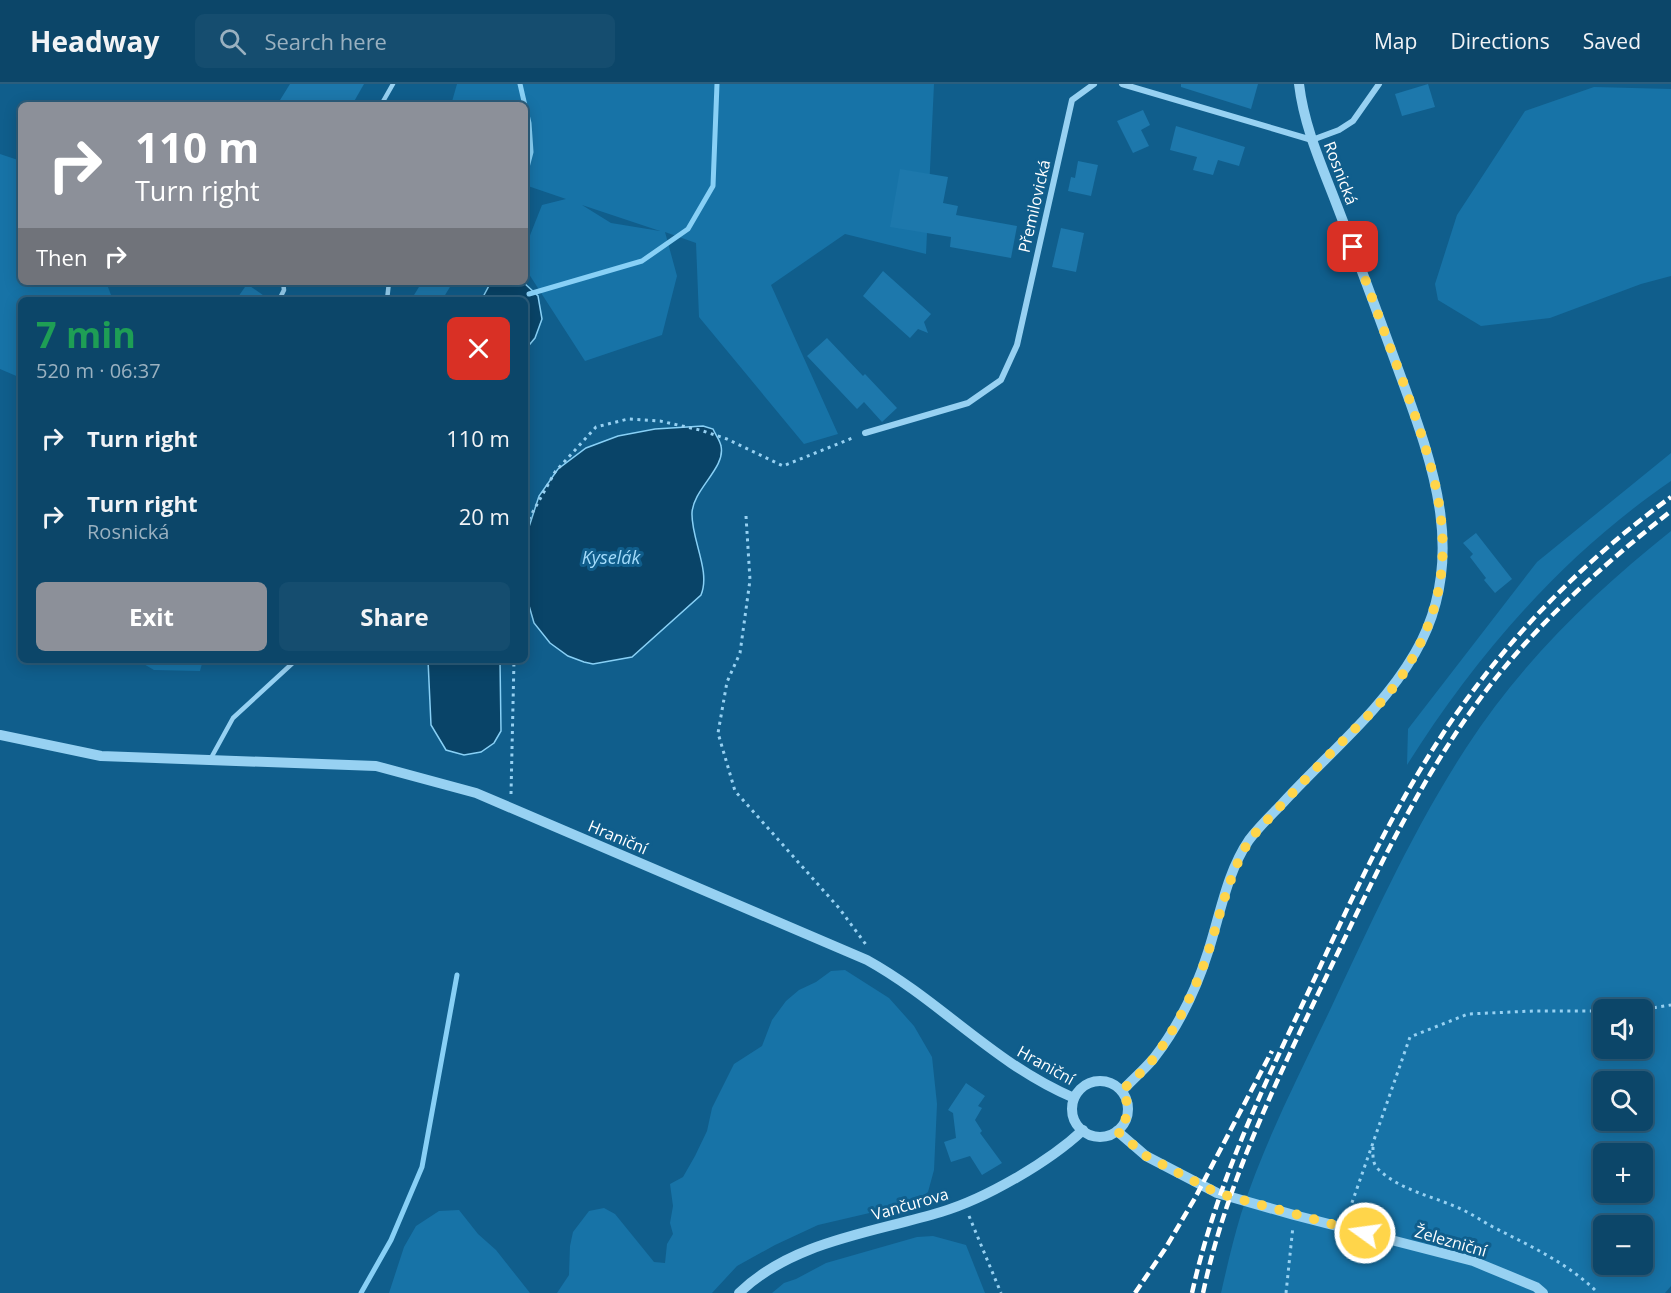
<!DOCTYPE html>
<meta charset="utf-8">
<style>
body{margin:0;font-family:"Open Sans",sans-serif;background:#154d6f;color:#f1f3f6;height:100vh;display:flex;flex-direction:column;font-size:22px;white-space:nowrap}
*{box-sizing:border-box;margin:0}
p{font-size:20px;color:#9ab1c0}
.icon{flex:none;width:33px;height:33px;fill:none;stroke:currentColor;stroke-width:2;stroke-linecap:round;stroke-linejoin:round}
.map{position:relative;flex:1;overflow:hidden}
.panel{position:absolute;left:18px;top:213px;width:510px;height:366px;display:flex;flex-direction:column;background:#0c4669;border-radius:9px;box-shadow:0 3px 15px #0003,0 0 0 2px #2c5e7d}
.panel>*{flex:none}
.top-card{position:absolute;left:18px;top:18px;width:510px;height:183px;border-radius:9px;box-shadow:0 3px 15px #0003,0 0 0 2px #2c5e7d;background:#8c9099;color:#fff;overflow:hidden}
.controls{position:absolute;left:1593px;top:915px;display:grid;gap:12px}
.controls a{display:grid;place-items:center;width:60px;height:60px;border-radius:9px;background:#0c4669;box-shadow:0 3px 15px #0003,0 0 0 2px #2c5e7d;font-size:30px}
.pin{position:absolute;display:grid;place-items:center;width:51px;height:51px;color:#fff;margin:-26px;border-radius:12px;box-shadow:0 3px 9px #0006}
.me{position:absolute;width:66px;margin:-33px;rotate:284deg;stroke-linejoin:round;filter:drop-shadow(0 0 4px #0008)}
.turn{display:flex;align-items:center;gap:21px;height:126px;padding:0 18px;font-size:27px}
.turn .icon{width:78px;height:78px;stroke-width:2.5}
.turn b{display:block;font-size:42px;line-height:51px}
.then{display:flex;align-items:center;height:57px;padding:0 18px;background:#0003;gap:12px;font-size:22px}
.round{display:grid;place-items:center;flex:none;width:63px;height:63px;border-radius:9px;background:#154d6f}
.summary{display:flex;align-items:center;justify-content:space-between;height:102px;padding:0 18px}
h1{font-size:36px;font-weight:700;line-height:45px;color:#1e9e55}
.button{display:flex;gap:12px;margin-top:auto;padding:12px 18px}
.button a{flex:1;height:69px;border-radius:9px;background:#8c9099;color:#fff;font-size:24px;font-weight:700;line-height:69px;text-align:center}
.button a+a{background:#154d6f;color:#f1f3f6}
ul{padding:0;list-style:none}
li{display:flex;align-items:center;gap:18px;height:78px;padding:0 18px}
li div{flex:1}
li b{display:block;font-size:22px}
li em{font-style:normal}
header{display:flex;align-items:center;gap:36px;box-sizing:border-box;height:84px;padding:0 30px;background:#0c4669;border-bottom:2px solid #2c5e7d}
header strong{font-size:28px}
nav{display:flex;gap:33px;margin-inline-start:auto;font-size:21px}
.search{width:420px;height:54px;background:#154d6f;display:flex;align-items:center;gap:15px;box-sizing:border-box;padding:0 21px;border-radius:9px;color:#9ab1c0;font-size:22px}
.map>svg:first-child{display:block}
.green{fill:#1773a7;fill-rule:evenodd}
.water{fill:#094468;stroke:#88d0f6;stroke-width:1.5}
.lines{fill:none;stroke-linecap:round;stroke-linejoin:round}
.stream{stroke:#88d0f6;stroke-width:5}
.building{fill:#1d78ac}
.path{stroke:#97d1f2;stroke-width:3;stroke-dasharray:3 4.5;stroke-linecap:butt}
.service{stroke:#97d1f2;stroke-width:4.5}
.minor{stroke:#97d1f2;stroke-width:6}
.tertiary{stroke:#97d1f2;stroke-width:10}
.rail{stroke:#fff;stroke-width:4.5;stroke-dasharray:10 4.5;stroke-linecap:butt}
.route{stroke:#ffd54a;stroke-width:10;stroke-dasharray:0 18}
.labels{text-anchor:middle;dominant-baseline:central;stroke-width:6;stroke-linejoin:round;paint-order:stroke}
.street-label{font-size:16px;fill:#fff;stroke:#105e8c}
.water-label{font-size:18px;font-style:italic;fill:#a3dbfa;stroke:#105e8c}
</style>
<header>
<strong>Headway</strong>
<div class="search"><svg class="icon" aria-label="search" viewBox="0 0 24 24"><circle cx="10" cy="10" r="6"/><path d="M15 15l6 6"/></svg>Search here</div>
<nav><a>Map</a><a>Directions</a><a>Saved</a></nav>
</header>
<div class="map">
<svg width="1671" height="1209" viewBox="0 0 1671 1209">
<rect width="100%" height="100%" fill="#105e8c"/>
<g class="green">
<path d="M457,0h477l-8,170 -81,-20 -74,51 67,149 -34,10 -105,-127 -3,-74 -31,-11 12,44 -15,59 -77,26 -60,-93v-20l17,-43 24,-6 -41,-14v-80h-74zM582,121l78,26 -49,-8z"/>
<path d="M1594,3l77,2v187l-30,8 -91,34 -69,8 -43,-26 -3,-16 22,-69 68,-104z"/>
<path d="M0,70l21,7v121h85l7,18h-92v78l-21,-9z"/>
<path d="M1671,369v28c-108,74 -195,174 -264,284l1,-36 129,-167z"/>
<path d="M1671,447v755l-6,7h-444c6,-26 12,-53 20,-79 23,-71 57,-137 89,-204 42,-89 82,-179 136,-262 54,-84 127,-155 205,-217zM1604,926h38v38h-38zM1604,998h38v38h-38zM1604,1070h38v38h-38zM1604,1142h38v38h-38z"/>
<path d="M141,576h62l-3,11 -46,-1 -12,-7z"/>
<path d="M845,886l44,28 25,28 18,31 5,47 -3,66 -6,22 -5,4 -32,12 -73,17 -43,20 -38,21 -25,27h-155l12,-18 1,-29 3,-14 16,-21 15,-3 11,6 39,48 11,1 2,-19 6,-10 -3,-11 3,-17 -3,-22 13,-7 12,-21 12,-25 5,-23 22,-44 28,-18 10,-26 14,-19 13,-11 17,-8 15,-11z"/>
<path d="M459,1126l19,24 18,16 34,43h-141l15,-46 12,-21 23,-15z"/>
<path d="M933,1152l33,9 19,48h-213l12,-10 12,-4 30,-16 91,-26z"/>
</g>
<g class="water">
<path d="M491,198h32l15,14 4,23 -7,19 -10,12v-50h-48l6,-3z"/>
<path d="M703,342l10,3c2,5 7,11 8,17 5,22 -28,43 -29,67 -1,26 19,58 9,82l-69,62 -39,7 -9,-2 -16,-6 -18,-13 -16,-20 -8,-28 -1,-46 3,-19 11,-34 19,-27 28,-21 32,-12 37,-7z"/>
<path d="M428,576h72l1,71 -7,12 -13,9 -17,3 -18,-5 -15,-25z"/>
</g>
<g class="lines">
<g class="stream">
<path d="M520,0l9,39 2,29 -6,23"/>
<path d="M529,210l113,-33 46,-32 25,-43 4,-102"/>
<path d="M361,1209l30,-53 31,-73 35,-192"/>
</g>
</g>
<g class="building">
<path d="M290,0h74l-12,21h-75z"/>
<path d="M1181,0h77l-7,25 -70,-22z"/>
<path d="M1428,0l7,23 -33,9 -7,-22z"/>
<path d="M1143,26l7,15 -9,5 8,16 -16,7 -16,-32z"/>
<path d="M1176,42l69,21 -6,19 -21,-6 -5,15 -20,-5 4,-13 -27,-7z"/>
<path d="M1078,77l20,4 -7,31 -23,-5 3,-14 4,1z"/>
<path d="M900,85l48,8 -5,26 15,3 -2,9 61,11 -6,32 -61,-11 1,-10 -61,-10z"/>
<path d="M1061,144l23,5 -8,39 -24,-5z"/>
<path d="M883,187l48,43 -7,8 4,11 -10,-4 -8,9 -47,-42z"/>
<path d="M422,198h31l-11,18h-31z"/>
<path d="M247,200l23,16h-34z"/>
<path d="M827,254l36,38 2,-2 32,34 -15,14 -18,-20 -7,7 -50,-53z"/>
<path d="M1476,449l36,46 -17,14 -11,-13 2,-2 -16,-21 3,-3 -10,-11z"/>
<path d="M966,999l19,13 -7,10 4,2 -7,12 7,11 -2,2 22,30 -20,12 -12,-19 -19,6 -7,-20 12,-4 -3,-25 -5,-3z"/>
</g>
<g class="lines">
<g class="path">
<path d="M746,432l4,64 -10,73 -13,29 -9,51 17,58 104,117 28,38"/>
<path d="M525,442l30,-54 41,-45 32,-8 32,2 40,9 27,9 56,27 72,-29"/>
<path d="M511,710l3,-134"/>
<path d="M1639,926l32,-5"/>
<path d="M1373,1063c0,8 -1,16 5,22 23,22 55,27 83,40 11,5 21,12 32,18 37,19 75,36 105,66"/>
<path d="M969,1132l32,77"/>
<path d="M1347,1133l63,-180 58,-23 65,-3h71"/>
<path d="M1286,1209l7,-67"/>
</g>
<g class="service">
<path d="M381,21l12,-21"/>
<path d="M279,216l5,-10 -1,-8"/>
<path d="M387,216l2,-18"/>
<path d="M211,674l22,-40 63,-58"/>
</g>
<g class="minor">
<path d="M1122,0l190,56 27,-10 14,-9 26,-37"/>
<path d="M865,349l103,-30 33,-23 16,-35 55,-245 22,-16"/>
</g>
<g class="tertiary">
<path d="M0,651l101,21 275,10 100,27 391,167c74,41 127,104 207,138"/>
<circle cx="1100" cy="1025" r="28"/>
<path d="M1122,1007c10,-11 22,-21 32,-33 24,-31 42,-68 54,-106 12,-37 19,-80 41,-112 9,-12 20,-23 31,-34 45,-50 101,-94 135,-153 57,-98 14,-199 -21,-295 -19,-52 -38,-103 -58,-155 -15,-39 -32,-77 -37,-119"/>
<path d="M1117,1047l29,25 71,37 77,22 179,46 63,26 7,6"/>
<path d="M739,1209c54,-52 133,-60 202,-81 44,-13 108,-50 142,-82"/>
</g>
<g class="rail">
<path d="M1135,1209l30,-44 30,-51 77,-147"/>
<path d="M1192,1209c23,-104 68,-200 114,-296 42,-90 83,-182 138,-265 60,-91 139,-171 227,-235"/>
<path d="M1203,1209c22,-104 68,-200 113,-295 51,-105 98,-212 169,-306 52,-69 118,-127 186,-181"/>
</g>
</g>
<g class="lines">
<path class="route" d="M1353,163c17,44 32,88 49,132 39,108 68,194 -1,298 -17,25 -40,45 -61,67 -31,31 -61,63 -90,95 -22,37 -30,77 -43,117 -13,36 -30,71 -53,102 -9,12 -22,22 -32,33 9,15 7,28 -5,40l29,25 71,37 148,40"/>
</g>
<g class="labels">
<g class="street-label">
<text transform="translate(1341 89) rotate(69)">Rosnická</text>
<text transform="translate(1034 122) rotate(-77)">Přemilovická</text>
<text transform="translate(618 753) rotate(23)">Hraniční</text>
<text transform="translate(1046 981) rotate(29)">Hraniční</text>
<text transform="translate(910 1120) rotate(-16)">Vančurova</text>
<text transform="translate(1451 1157) rotate(16)">Železniční</text>
</g>
<g class="water-label">
<text x="611" y="473">Kyselák</text>
</g>
</g>
</svg>
<div class="controls">
<a><svg class="icon" aria-label="sound" viewBox="0 0 24 24"><path d="M4 9h4l5-4v14l-5-4H4zM17 9q2 3 0 6"/></svg></a>
<a><svg class="icon" aria-label="search" viewBox="0 0 24 24"><circle cx="10" cy="10" r="6"/><path d="M15 15l6 6"/></svg></a>
<a>+</a>
<a>−</a>
</div>
<div class="pin" style="left:1353px;top:163px;background:#d93025"><svg class="icon" aria-label="arrive" viewBox="0 0 24 24"><path d="M6 21V4h12l-3 4 3 4H6"/></svg></div>
<svg class="me" style="left:1365px;top:1149px" viewBox="-20 -20 40 40"><circle r="17" fill="#ffd54a" stroke="#fff" stroke-width="3"/><path d="M0-11L8 9 0 5-8 9z" fill="#fff"/></svg>
<div class="top-card">
<div class="turn"><svg class="icon" aria-label="right" viewBox="0 0 24 24"><path d="M7 20v-9h11M14 6l5 5-5 5"/></svg><div><b>110 m</b>Turn right</div></div>
<div class="then">Then<svg class="icon" aria-label="right" viewBox="0 0 24 24"><path d="M7 20v-9h11M14 6l5 5-5 5"/></svg></div>
</div>
<section class="panel">
<div class="summary"><div><h1>7 min</h1><p>520 m · 06:37</p></div><a class="round" style="background:#d93025;color:#fff"><svg class="icon" aria-label="close" viewBox="0 0 24 24"><path d="M6 6l12 12M18 6L6 18"/></svg></a></div>
<ul>
<li><svg class="icon" aria-label="right" viewBox="0 0 24 24"><path d="M7 20v-9h11M14 6l5 5-5 5"/></svg><div><b>Turn right</b></div><em>110 m</em></li>
<li><svg class="icon" aria-label="right" viewBox="0 0 24 24"><path d="M7 20v-9h11M14 6l5 5-5 5"/></svg><div><b>Turn right</b><p>Rosnická</p></div><em>20 m</em></li>
</ul>
<div class="button"><a>Exit</a><a>Share</a></div>
</section>
</div>
